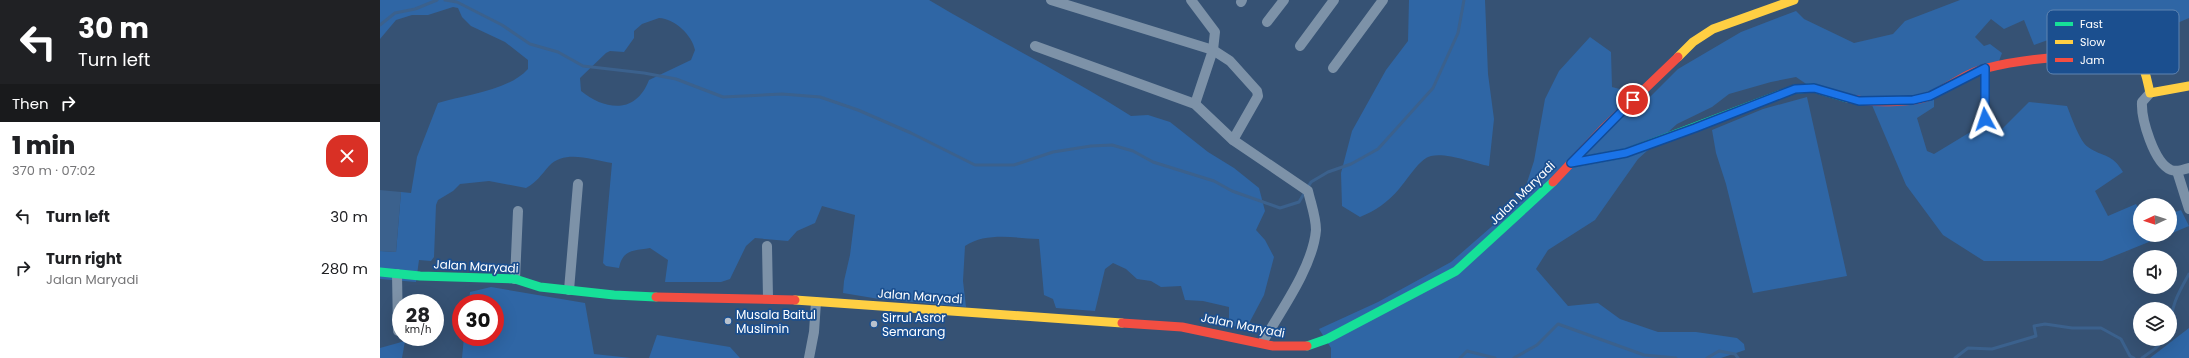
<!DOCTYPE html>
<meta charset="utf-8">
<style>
body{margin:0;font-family:Poppins,sans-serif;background:#f6f6f6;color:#202124;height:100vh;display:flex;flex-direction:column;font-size:15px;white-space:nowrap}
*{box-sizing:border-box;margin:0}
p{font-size:13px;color:#757577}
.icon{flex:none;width:22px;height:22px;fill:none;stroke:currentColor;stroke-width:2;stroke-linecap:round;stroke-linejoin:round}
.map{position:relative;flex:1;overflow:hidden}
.sheet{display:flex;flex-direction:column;background:#fff;width:380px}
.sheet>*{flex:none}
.hud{background:#202124;color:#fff;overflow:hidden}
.needle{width:26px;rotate:267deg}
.fabs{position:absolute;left:1753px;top:198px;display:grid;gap:8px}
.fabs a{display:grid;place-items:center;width:44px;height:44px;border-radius:50%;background:#fff;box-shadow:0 4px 16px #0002;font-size:20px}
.speed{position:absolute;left:12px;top:294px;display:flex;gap:8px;font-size:20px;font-weight:700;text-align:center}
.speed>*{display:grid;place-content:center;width:52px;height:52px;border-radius:50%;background:#fff;box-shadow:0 4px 16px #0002;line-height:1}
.speed small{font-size:10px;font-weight:400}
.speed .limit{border:6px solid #d22;background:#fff;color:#111}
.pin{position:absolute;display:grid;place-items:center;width:34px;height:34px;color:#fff;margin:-17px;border:2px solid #fff;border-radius:50%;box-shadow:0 1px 4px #0007}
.me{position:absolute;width:44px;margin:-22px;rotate:355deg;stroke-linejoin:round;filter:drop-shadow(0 0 3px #0008)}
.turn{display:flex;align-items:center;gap:14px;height:84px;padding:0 12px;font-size:18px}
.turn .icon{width:52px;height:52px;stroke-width:2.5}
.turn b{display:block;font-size:28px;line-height:34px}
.then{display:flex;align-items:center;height:38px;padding:0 12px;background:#0003;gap:8px;font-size:15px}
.round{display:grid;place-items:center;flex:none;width:42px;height:42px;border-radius:16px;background:#f6f6f6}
.headline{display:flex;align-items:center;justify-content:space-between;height:68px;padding:0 12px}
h1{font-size:24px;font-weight:800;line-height:30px}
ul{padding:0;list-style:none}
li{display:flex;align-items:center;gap:12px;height:52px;padding:0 12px}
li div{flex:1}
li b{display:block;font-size:15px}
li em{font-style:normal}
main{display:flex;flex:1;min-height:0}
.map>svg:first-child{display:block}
.green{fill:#2f66a5;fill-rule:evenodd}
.water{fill:#3b618d}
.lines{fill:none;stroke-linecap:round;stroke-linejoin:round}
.stream{stroke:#3b618d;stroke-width:3}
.street{stroke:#7d92a8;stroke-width:10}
.fast{stroke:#16e098;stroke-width:9}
.slow{stroke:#ffcf43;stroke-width:9}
.jam{stroke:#f24e42;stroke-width:9}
.route-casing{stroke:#114b97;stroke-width:10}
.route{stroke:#1a73e8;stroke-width:7}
.poi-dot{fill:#b9c2ce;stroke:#1b4f8f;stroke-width:1.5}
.labels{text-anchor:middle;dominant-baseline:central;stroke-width:3.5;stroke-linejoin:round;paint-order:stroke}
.street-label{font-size:12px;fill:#fff;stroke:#1b4f8f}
.poi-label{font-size:12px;fill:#fff;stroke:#1b4f8f;text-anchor:start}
.key{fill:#1b4f8f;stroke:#5f84b1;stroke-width:1}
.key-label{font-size:11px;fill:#fff}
</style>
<main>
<section class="sheet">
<div class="hud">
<div class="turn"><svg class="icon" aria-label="left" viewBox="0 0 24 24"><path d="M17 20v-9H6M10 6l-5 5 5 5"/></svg><div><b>30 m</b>Turn left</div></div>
<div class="then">Then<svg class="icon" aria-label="right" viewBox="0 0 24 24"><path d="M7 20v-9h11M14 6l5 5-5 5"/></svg></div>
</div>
<div class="headline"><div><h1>1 min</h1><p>370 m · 07:02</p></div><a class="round" style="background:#d93025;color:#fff"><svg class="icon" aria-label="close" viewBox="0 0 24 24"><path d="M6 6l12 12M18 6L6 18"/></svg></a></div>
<ul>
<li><svg class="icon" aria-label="left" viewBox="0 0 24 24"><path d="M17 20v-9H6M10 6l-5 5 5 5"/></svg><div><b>Turn left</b></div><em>30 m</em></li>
<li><svg class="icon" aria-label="right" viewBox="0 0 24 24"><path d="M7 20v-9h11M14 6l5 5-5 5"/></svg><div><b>Turn right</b><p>Jalan Maryadi</p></div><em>280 m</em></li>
</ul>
</section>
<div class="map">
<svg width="1809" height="358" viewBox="0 0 1809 358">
<rect width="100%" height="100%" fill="#365274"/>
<g class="green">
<path d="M0,0h549c67,40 137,74 202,116l17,-1 22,7 38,30 26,16 25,20 6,23 -9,19 9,10 9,17 -10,38 -18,34 -17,-4v-18l-26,-6 -18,-1 -4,-14 -20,1 -10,-6 -14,-2 -11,-10 -13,-6 -8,6 -10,42 -39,-3 -3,-9 -9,-4 -5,-56c-24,-1 -53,-7 -74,7l-2,35 3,26 -87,-8 -36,-6 1,-12 6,-26 5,-40 -33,-9 -7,17 -18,8 -9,10 -33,-3 -9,8 -16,33 -9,3h-56l3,-22 -18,-12c-17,3 -27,1 -31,20l-13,-2 -3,-3 9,-100c-20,-3 -47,-14 -63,3 -8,9 -12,16 -23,22l-37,-7 -29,3 -7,7 -15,9 -2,5 -2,52 -3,4 -12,-1 -3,22 -36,-3v-28l16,1 5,-60 10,1 6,-36 21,-54c27,-8 70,-12 90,-34v-9l-23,-18 -34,-16 -9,-9 -4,-9 -5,-1 -25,8h-16l-16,5 -16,19zM279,18c16,1 33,17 36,32l-4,10 -42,20c-13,34 -43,31 -68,11l-1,-13 26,-25 4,-2 14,1 10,-14v-7l8,-7z"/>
<path d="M1029,0h76l3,74 6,45 -5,47c-14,-3 -44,-14 -58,-10 -12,3 -23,23 -32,33 -11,13 -24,22 -39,28l-18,-11 -1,-33 11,-42 34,-61 22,-29z"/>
<path d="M1580,0h229v18l-14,6 -33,2 -62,-3 -21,13 -25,9 -10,-25 -20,9 -13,-10 -16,18 9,9 6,-2 12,9 -3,8 -65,31v15l-17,11 10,33 7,3 38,-23 30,-2 27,-27 38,4c4,10 13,36 21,41 16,11 24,6 35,25l-28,19 13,25 28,-12 4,7v24h26l-64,26h-118l-41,-26 -37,-50 -34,-80 -48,-9 -28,-19 -25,5 -42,12 -17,13 -35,17 -39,35 -43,61 -47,30 -12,19 32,37 30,-3 22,16 38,13h38l41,6 7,6 1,6 -24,8h-390v-10l-12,-19 59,-27 73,-40 70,-61 13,-40 11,-62 14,-28 31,-34 21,15 1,35 38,10 28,-28 63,-37 55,-21 8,8 50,24 39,-9 12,-13z"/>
<path d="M1427,97l40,179 -94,17 -27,-109 -10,-31 -4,-23 51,-21z"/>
<path d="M1801,210l8,16 -19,8v-20z"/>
<path d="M111,287l94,16 9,51 37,4h-169l2,-21h31v-34h-26l1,-11z"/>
<path d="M1809,328v30h-39z"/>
<path d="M277,335l73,12 10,11h-91z"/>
<path d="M25,341l-3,17h-22v-10z"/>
</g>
<path class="water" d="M0,190l21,2 -5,60 -16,-1z"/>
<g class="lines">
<g class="stream">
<path d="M65,0l12,2 45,23 28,19 28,8 25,14 61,7 32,6 47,18 59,-3 38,3 38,13 53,23 64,32h39l39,-13 38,-6 21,-1 21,6 20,11 61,19 18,10 48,17 19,-6 12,-20 17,-10 23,-8 27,-15 55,-61 25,-55 6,-33"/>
<path d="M0,25l15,-12 20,-4 22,-9"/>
<path d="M1790,331c1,-25 7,-36 19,-57"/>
<path d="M1080,358l7,-7 28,7"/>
<path d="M1134,358l23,-13 21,-21 86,31 32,3"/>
<path d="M1327,358l12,-7 16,3 3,4"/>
<path d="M1575,358l13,-10 24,1 44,-13 -2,-10 11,-2 27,4h29l20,11 9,17 4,2"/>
<path d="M1762,358l14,-10 8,-9"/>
</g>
<g class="street">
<path d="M671,0l162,50 17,11 27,30 1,5 -25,44"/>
<path d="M811,0l24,32 -2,18 -18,54"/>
<path d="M861,2l1,-2"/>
<path d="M887,22l17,-22"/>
<path d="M655,46l160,58 38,36 75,51c3,13 8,26 8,39 -3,37 -36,82 -54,113"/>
<path d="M920,46l34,-46"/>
<path d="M953,68l50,-68"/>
<path d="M1605,68v51"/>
<path d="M1770,93l-8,9c-1,17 12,61 29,68 5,2 12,0 18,-2"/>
<path d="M1797,171l12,38"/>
<path d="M387,246l1,52"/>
<path d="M17,274l1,57"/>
<path d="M135,279l3,-68"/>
<path d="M189,290l9,-106"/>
<path d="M429,358l5,-26 2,-30"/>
</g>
<g class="fast">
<path d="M1191,163l55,-10 169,-64 19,-1 33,10"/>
<path d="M0,272l40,4 95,3 25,8 74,8 42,2"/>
<path d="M927,346l20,-7 129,-68 97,-89"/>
</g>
<g class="slow">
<path d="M1737,55c28,-1 28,17 33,38l39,-7"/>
<path d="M1298,57l15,-15 20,-13 81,-29"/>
<path d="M415,300l327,23"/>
</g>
<g class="jam">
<path d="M1467,98c20,5 66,6 85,-3 17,-8 36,-23 55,-27 43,-11 86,-12 130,-13"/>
<path d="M1173,182l50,-53 75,-72"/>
<path d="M276,297l139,3"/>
<path d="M742,323l60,4 91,19h34"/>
</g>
</g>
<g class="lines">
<g class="route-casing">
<path id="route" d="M1253,100l-62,63 55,-10 69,-25 100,-39 19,-1 45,13 54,-1 17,-4 55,-28v51"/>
</g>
<use href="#route" class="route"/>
</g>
<g class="poi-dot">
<circle cx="348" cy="321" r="4"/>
<circle cx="494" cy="324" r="4"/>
</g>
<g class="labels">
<g class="street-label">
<text transform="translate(1142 193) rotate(-44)">Jalan Maryadi</text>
<text transform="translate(96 266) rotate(3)">Jalan Maryadi</text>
<text transform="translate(540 296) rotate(4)">Jalan Maryadi</text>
<text transform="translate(863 325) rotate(11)">Jalan Maryadi</text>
</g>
<g class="poi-label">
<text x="356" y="314">Musala Baitul<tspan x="356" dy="14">Muslimin</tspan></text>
<text x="502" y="317">Sirrul Asror<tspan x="502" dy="14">Semarang</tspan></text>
</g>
</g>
<rect x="1667" y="10" width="132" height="64" rx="6" class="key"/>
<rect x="1675" y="22" width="18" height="4" fill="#16e098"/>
<rect x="1675" y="40" width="18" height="4" fill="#ffcf43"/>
<rect x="1675" y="58" width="18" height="4" fill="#f24e42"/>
<g class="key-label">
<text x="1700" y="28">Fast</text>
<text x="1700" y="46">Slow</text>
<text x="1700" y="64">Jam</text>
</g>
</svg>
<div class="fabs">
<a><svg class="needle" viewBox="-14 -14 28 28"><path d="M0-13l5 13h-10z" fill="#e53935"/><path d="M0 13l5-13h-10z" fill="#757577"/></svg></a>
<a><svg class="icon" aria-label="sound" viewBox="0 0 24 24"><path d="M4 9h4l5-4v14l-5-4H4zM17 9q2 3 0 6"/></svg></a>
<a><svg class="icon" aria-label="layers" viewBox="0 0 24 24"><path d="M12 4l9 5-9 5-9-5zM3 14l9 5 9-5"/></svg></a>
</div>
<div class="speed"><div>28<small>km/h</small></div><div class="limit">30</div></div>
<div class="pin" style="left:1253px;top:100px;background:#d93025"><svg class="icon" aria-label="arrive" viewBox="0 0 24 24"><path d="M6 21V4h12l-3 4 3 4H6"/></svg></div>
<svg class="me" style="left:1605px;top:119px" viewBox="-20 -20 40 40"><path d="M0-17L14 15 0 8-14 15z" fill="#1a73e8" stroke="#fff" stroke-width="4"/></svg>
</div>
</main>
